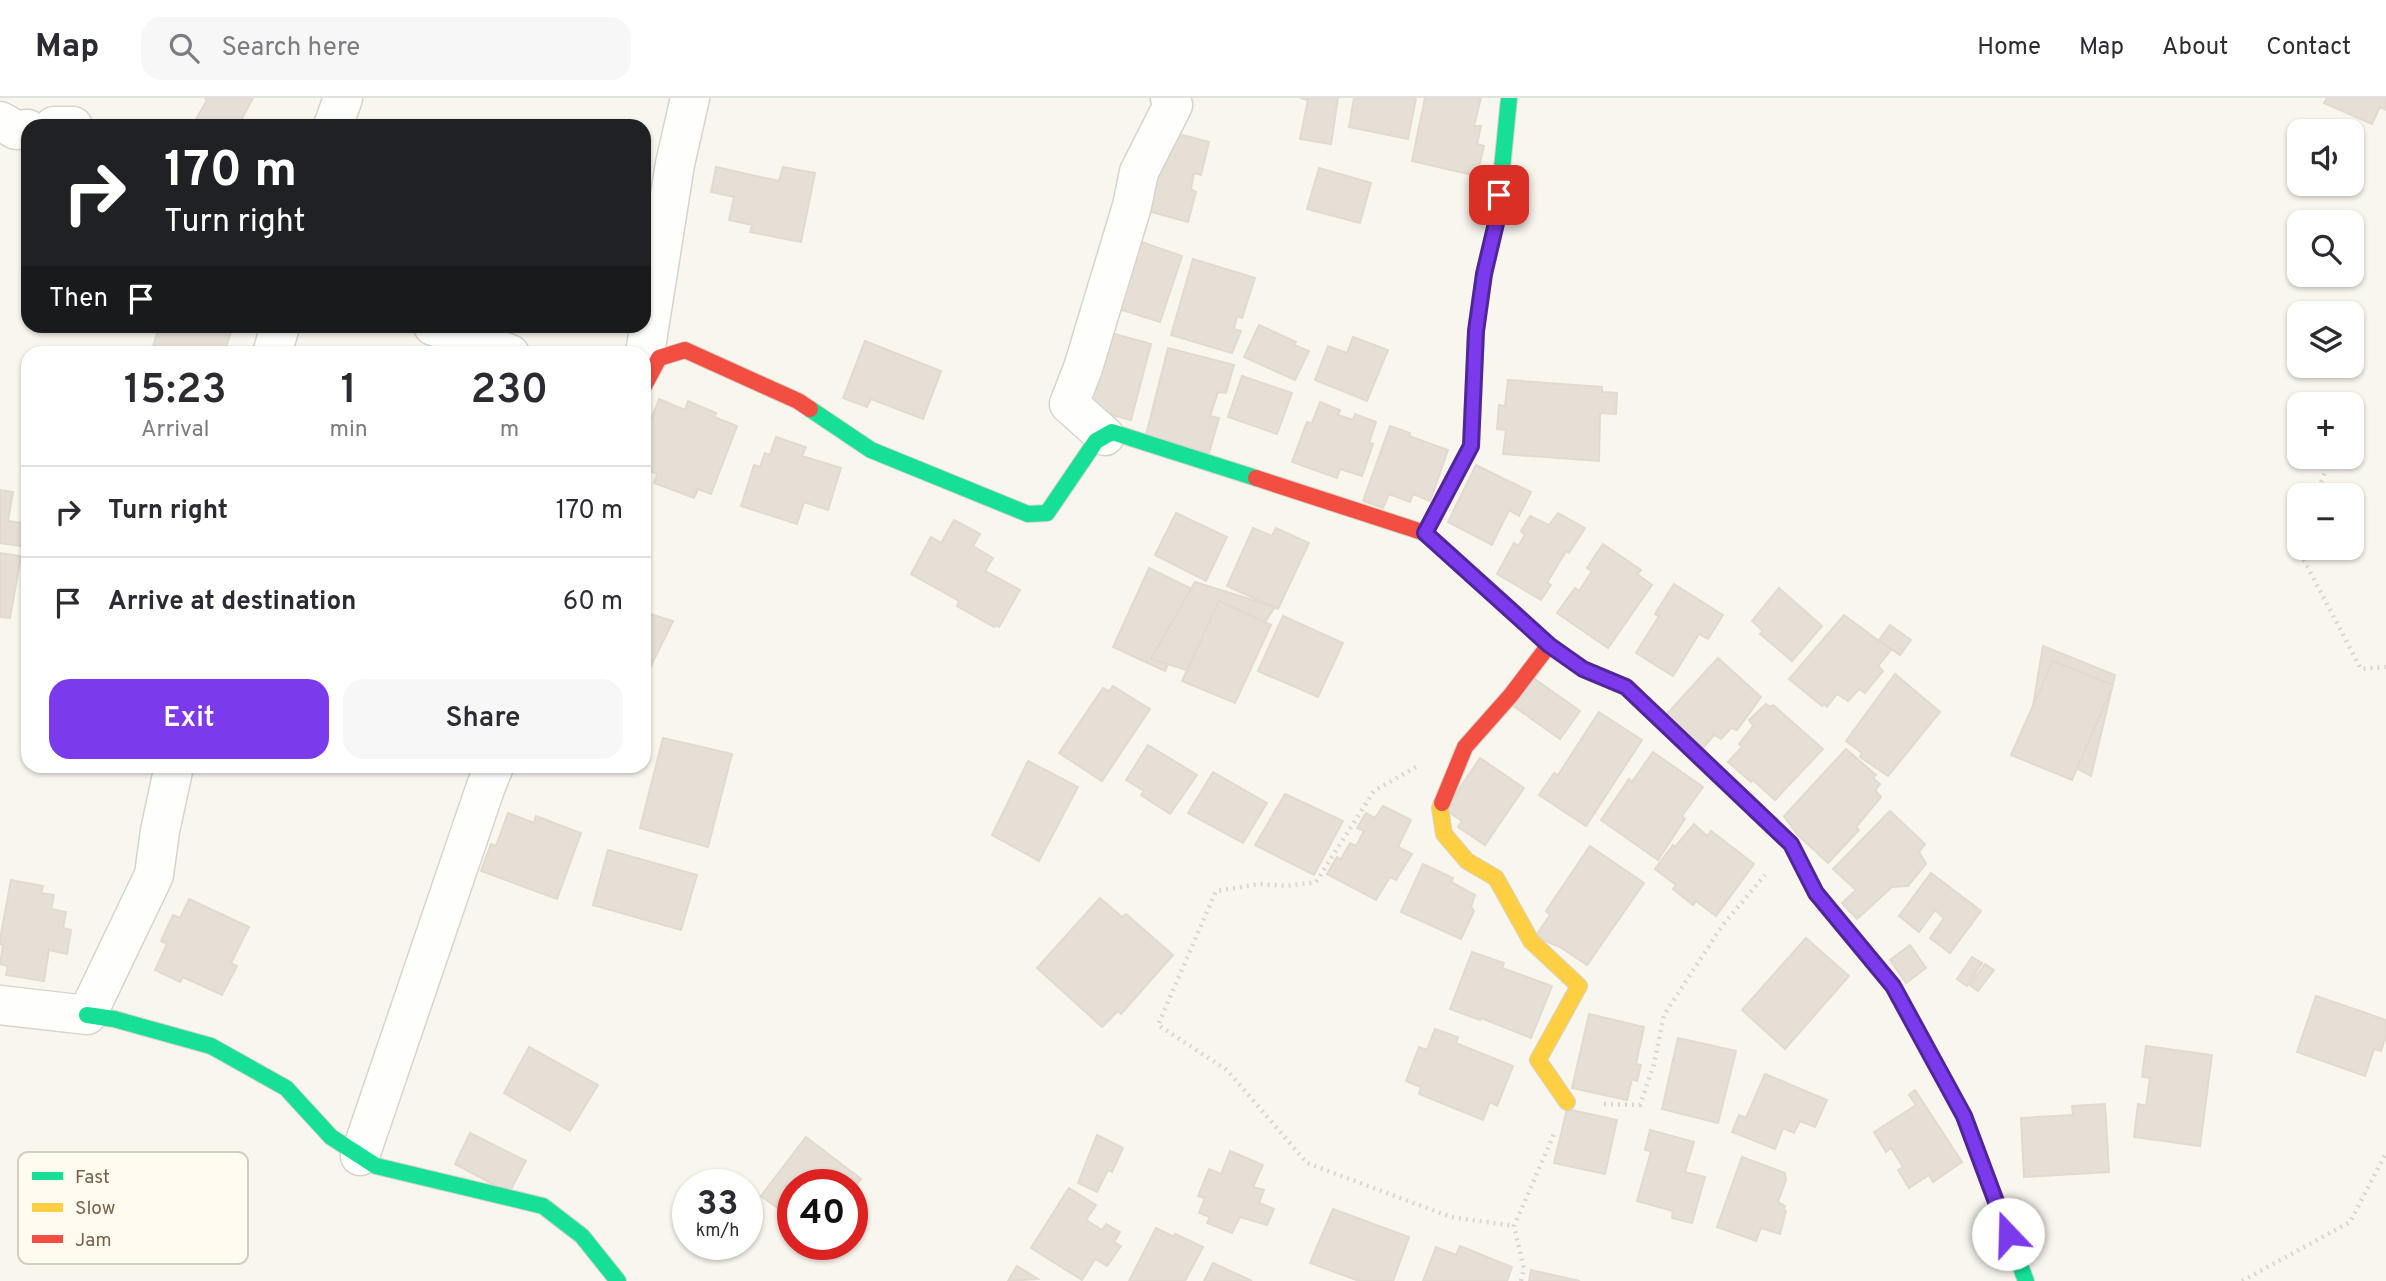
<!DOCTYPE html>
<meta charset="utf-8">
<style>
body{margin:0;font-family:Overpass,sans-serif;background:#f7f7f7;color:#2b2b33;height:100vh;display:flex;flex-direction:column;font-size:26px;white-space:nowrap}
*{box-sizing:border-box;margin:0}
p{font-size:23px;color:#7c7c81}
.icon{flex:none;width:38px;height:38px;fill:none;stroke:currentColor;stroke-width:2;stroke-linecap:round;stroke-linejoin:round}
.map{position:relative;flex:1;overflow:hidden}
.drawer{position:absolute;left:21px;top:248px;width:630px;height:427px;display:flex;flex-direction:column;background:#fff;border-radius:21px;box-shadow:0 2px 5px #0004}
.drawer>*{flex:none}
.hud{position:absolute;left:21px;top:21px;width:630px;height:214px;border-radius:21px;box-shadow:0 2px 5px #0004;background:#202124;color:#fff;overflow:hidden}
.fabs{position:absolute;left:2287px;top:21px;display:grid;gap:14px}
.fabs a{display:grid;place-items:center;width:77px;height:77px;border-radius:14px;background:#fff;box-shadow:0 2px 5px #0004;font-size:35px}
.speed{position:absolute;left:672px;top:1071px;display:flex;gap:14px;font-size:35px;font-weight:700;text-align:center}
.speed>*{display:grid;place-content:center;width:91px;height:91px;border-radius:50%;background:#fff;box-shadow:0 2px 5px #0004;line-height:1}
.speed small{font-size:18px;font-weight:400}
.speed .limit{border:10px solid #d22;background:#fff;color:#111}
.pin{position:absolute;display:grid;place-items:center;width:60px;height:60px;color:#fff;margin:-30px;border-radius:14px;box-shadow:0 4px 10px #0006}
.me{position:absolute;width:77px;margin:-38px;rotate:339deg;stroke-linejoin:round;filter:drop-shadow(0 0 5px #0008)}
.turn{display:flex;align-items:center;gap:24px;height:147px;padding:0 28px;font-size:32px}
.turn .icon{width:91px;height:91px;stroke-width:2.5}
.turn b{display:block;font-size:49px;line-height:60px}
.then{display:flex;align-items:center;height:66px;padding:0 28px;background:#0003;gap:14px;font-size:26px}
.eta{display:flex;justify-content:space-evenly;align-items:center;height:119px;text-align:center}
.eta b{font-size:42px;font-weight:600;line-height:49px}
.action{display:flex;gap:14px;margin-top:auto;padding:14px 28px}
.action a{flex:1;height:80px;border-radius:21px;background:#7c3aed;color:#fff;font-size:28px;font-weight:600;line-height:80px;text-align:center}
.action a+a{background:#f7f7f7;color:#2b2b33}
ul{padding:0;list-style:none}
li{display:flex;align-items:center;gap:21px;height:91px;padding:0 28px;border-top:2px solid #e1e1e2}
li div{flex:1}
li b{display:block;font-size:26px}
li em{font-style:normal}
header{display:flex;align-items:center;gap:42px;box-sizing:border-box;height:98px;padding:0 35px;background:#fff;border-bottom:2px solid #e1e1e2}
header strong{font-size:33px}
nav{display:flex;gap:38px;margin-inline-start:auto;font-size:24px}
.search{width:490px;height:63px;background:#f7f7f7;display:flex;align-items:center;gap:18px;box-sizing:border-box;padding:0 24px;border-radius:21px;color:#7c7c81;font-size:26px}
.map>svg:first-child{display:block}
.building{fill:#e6dfd5;stroke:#e2dad0;stroke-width:2}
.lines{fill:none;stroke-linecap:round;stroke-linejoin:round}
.street-casing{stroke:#d9d3cc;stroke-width:41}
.fast-casing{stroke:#d8d2c9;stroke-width:18}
.slow-casing{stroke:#d8d2c9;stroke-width:18}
.jam-casing{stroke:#d8d2c9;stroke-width:18}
.path{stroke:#dcd6cf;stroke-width:4.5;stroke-dasharray:2 5;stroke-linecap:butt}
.street{stroke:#fefefc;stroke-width:38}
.fast{stroke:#16e098;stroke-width:16}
.slow{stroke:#ffcf43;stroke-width:16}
.jam{stroke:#f24e42;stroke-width:16}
.route-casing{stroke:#51269a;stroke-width:18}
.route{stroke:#7c3aed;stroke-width:12}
.key{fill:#fffbf1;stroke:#d7cdbf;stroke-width:2}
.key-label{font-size:19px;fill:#7a614b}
</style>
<header>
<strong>Map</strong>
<div class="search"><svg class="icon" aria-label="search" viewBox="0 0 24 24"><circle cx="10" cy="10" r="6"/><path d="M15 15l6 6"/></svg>Search here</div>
<nav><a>Home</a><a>Map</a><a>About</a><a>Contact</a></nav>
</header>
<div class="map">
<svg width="2386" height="1183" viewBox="0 0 2386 1183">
<rect width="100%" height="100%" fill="#f9f6ee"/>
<g class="building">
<path d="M253,0l-15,28h-34l-9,-5 12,-21 -2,-2z"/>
<path d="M1300,0h38l-7,46 -31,-5 8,-39z"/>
<path d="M1354,0h62l-8,41 -59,-12z"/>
<path d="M1425,0h56l-7,28h7l-4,18 7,2 -7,30 -65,-15z"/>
<path d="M2327,0h59v12l-6,-3 -8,17 -48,-21z"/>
<path d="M1163,32l46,12 -8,33 -7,-2 -3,16 5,3 -8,30 -51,-14z"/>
<path d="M716,69l63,14 4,-14 32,6 -14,69 -51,-10 2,-7 -23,-5 5,-23 -23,-5z"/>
<path d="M1319,70l52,15 -11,40 -53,-14z"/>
<path d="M1133,141l49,17 -22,66 -44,-14z"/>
<path d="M1193,161l62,19 -13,40 -5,-2 -3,13 7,2 -9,22 -61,-18z"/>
<path d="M1259,227l37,17 -2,3 15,6 -14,29 -51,-23z"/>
<path d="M159,228h74l-9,28h-73z"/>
<path d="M1100,232l51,14 -20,76 -49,-13z"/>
<path d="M1353,239l35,13 -21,51 -52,-21 13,-34 19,7z"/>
<path d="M865,243l76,30 -18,48 -52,-20 -4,8 -24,-9z"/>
<path d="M1168,250l66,17 -8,28 -8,-1 -8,24 9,2 -10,35 -63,-18z"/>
<path d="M1242,278l50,17 -15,41 -49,-17z"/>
<path d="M1508,282l94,7v5l15,1 -1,21 -16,-1 -1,48 -96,-7 3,-24 -9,-1 2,-24 6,1z"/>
<path d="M659,301l26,11 3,-9 28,12 -2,4 23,9 -26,68 -13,-5 -4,9 -40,-15 3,-9 -13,-6v-31z"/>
<path d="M1320,304l20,8 -2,5 15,5 2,-6 21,8 -7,21 4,1 -11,32 -22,-7 -3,9 -45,-16 15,-40 5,1z"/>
<path d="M1390,328l20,7 -1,3 39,14 -18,51 -17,-7 -3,8 -21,-8 -6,14 -20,-7z"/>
<path d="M776,339l30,10 -4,9 39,12 -13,42 -24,-8 -7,22 -56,-18 13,-41 6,2 5,-14 5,2z"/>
<path d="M1476,367l55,27 -12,24 -10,-6 -17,35 -44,-23z"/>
<path d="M0,392l13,2 -5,29 17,2 -4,23 -21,-3z"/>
<path d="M1176,415l51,24 -21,44 -51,-26z"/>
<path d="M1558,415l27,15 -16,25 -3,-2 -19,32 4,2 -10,15 -44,-26 17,-31 4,3 7,-11 -4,-4 9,-15 19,9z"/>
<path d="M954,422l26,14 -7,12 20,12 -8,13 35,19 -21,37 -3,-2 -2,2 -37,-21 2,-5 -48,-27 20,-37 10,6z"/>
<path d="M1253,430l19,8 4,-8 33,15 -31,66 -51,-23z"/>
<path d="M1603,446l38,26 -4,4 15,11 -44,63 -51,-35 18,-25 4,3 13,-20 -5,-3z"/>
<path d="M0,455l21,3 -11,62 -10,-1z"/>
<path d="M1149,470l51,25 -35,78 -52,-24z"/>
<path d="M1195,484l80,25 -50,75 -74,-23z"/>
<path d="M1674,486l49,31 -15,24 -9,-5 -26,42 -37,-23 23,-37 -4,-2z"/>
<path d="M1779,490l43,38 -30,35 -32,-27 3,-3 -11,-10z"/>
<path d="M1219,503l52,24 -36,78 -53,-22z"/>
<path d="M644,514l29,9 -29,59z"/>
<path d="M1844,517l47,35 -13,16 5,5 -18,22 -6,-4 -11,12 -11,-7 -10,13 -3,-3 -2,2 -33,-27z"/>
<path d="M1283,518l60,27 -25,54 -60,-26z"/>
<path d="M1890,527l21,15 -11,15 -21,-15z"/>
<path d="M2043,548l72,29 -24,101 -64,-34z"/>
<path d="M1718,560l43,39 -24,33 -6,-2 -10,11 -7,-4 -11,13 -37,-33z"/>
<path d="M2053,563l60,24 -41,95 -61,-25z"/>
<path d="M1895,576l45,38 -52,64 -28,-19 2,-4 -16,-12z"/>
<path d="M1532,579l48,34 -20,28 -48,-34z"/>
<path d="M1113,588l37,23 -48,72 -43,-28 44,-65 6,3z"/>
<path d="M1766,606l4,3 3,-2 50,44 -48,51 -22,-20 -2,2 -23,-20 14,-15 -3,-3 14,-18 -4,-6z"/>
<path d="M1599,614l43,28 -56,86 -47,-31 15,-22 4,2z"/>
<path d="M663,640l69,16 -24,93 -68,-19z"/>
<path d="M1148,647l49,30 -27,39 -29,-19 3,-4 -18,-11z"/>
<path d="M1846,651l30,26 -3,3 7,6 -5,6 6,7 -25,30 3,3 -31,33 -31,-29 -13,-18z"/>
<path d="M1653,654l50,35 -21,29 3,3 -27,41 -57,-40 28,-41 3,3z"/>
<path d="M1480,660l44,30 -39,57 -27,-18 4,-6 -17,-11z"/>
<path d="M1028,663l50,26 -39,74 -47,-26z"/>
<path d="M1213,674l54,31 -24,40 -55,-30z"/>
<path d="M1285,696l58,27 -29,54 -59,-30z"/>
<path d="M1383,708l28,14 -13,27 14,7 -16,26 -6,-3 -14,23 -49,-26 10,-17 4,2 9,-16 6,3 8,-15 -7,-3 9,-15 9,5z"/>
<path d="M1890,713l35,33 -6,8 7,12 -18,22 -16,1 -35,32 -15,-16 14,-13 -23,-21z"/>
<path d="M508,715l26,10 2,-7 45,17 -24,66 -76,-28 10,-27 5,2z"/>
<path d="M1694,726l13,12 4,-5 43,33 -38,52 -20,-15 -3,4 -20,-16 3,-4 -21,-16 18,-24 2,2z"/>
<path d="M1590,748l54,37 -57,82 -27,-18 -25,-10 15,-22 -4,-4z"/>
<path d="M608,752l89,25 -16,55 -88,-25z"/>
<path d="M1423,766l30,14 -2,4 24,13 -4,12 3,4 -13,28 -60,-27z"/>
<path d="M1931,775l50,38 -31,42 -20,-15 14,-20 -9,-8 -16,22 -20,-16z"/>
<path d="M11,782l32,6 -2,7 13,2 -3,14 15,3 -3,16 8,2 -4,24 -18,-4 -5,31 -38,-6 2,-9 -8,-2 3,-19 -3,-1v-5z"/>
<path d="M1100,800l22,19 4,-3 47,41 -52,59 -3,-3 -16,16 -65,-59z"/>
<path d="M189,801l60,28 -18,36 6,3 -15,29 -39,-18 -3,5 -25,-12 12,-26 -6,-3 12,-26 7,3z"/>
<path d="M1806,840l43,38 -64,73 -43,-39z"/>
<path d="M1910,847l16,23 -20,15 -16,-23z"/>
<path d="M1472,854l32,11 -2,5 50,18 -21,52 -50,-20 -1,2 -30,-11z"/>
<path d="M1972,859l10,6 -15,23 -10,-7z"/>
<path d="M1985,866l9,6 -16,21 -8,-6z"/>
<path d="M2316,898l70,24v16l-5,15 -7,-2 -9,27 -68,-24z"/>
<path d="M1589,916l55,13 -8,37 5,1 -4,16 -5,-2 -5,21 -55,-12z"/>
<path d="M1435,931l23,8 -2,6 57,23 -16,40 -7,-4 -7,18 -64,-26 2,-7 -15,-6 13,-34 8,3z"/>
<path d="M1678,940l58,13 -18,72 -56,-14z"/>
<path d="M2146,948l66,9 -12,91 -66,-9 4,-33 8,2 4,-28 -8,-1z"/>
<path d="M529,949l69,38 -28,46 -66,-38z"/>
<path d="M1765,976l62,26 -12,27 -15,-6 -6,12 -11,-5 -8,21 -43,-17 7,-17 7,3z"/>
<path d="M1915,992l47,72 -29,20 -4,-7 -20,13 -11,-18 5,-3 -12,-19 -5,4 -12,-20 42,-27 -7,-10z"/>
<path d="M2105,1006l4,68 -85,5 -3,-59 52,-3 -1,-9z"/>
<path d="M1567,1011l50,11 -12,54 -51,-11z"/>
<path d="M1650,1032l44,12 -9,30 20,5 -13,46 -20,-5 1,-7 -36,-10 14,-50 -6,-1z"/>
<path d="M470,1035l56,28 -17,32 -54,-29z"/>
<path d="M1097,1037l26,13 -11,24 -4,-2 -11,22 -19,-9z"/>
<path d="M806,1039l55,42 -9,12v-6h-59v34l-32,-23z"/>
<path d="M1230,1053l33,14 -10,22 11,3 -5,13 15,6 -7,16 -27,-8 -8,16 -25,-10 3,-6 -11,-4 6,-15 -7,-2 11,-27 12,5z"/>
<path d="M1742,1059l43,16 1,7 -8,22 7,4 -1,4 2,1 -6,23 -19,-6 -5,13 -39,-14z"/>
<path d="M1069,1090l27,17 -10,15 16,10 4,-6 14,8 -6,10 7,4 -14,20 -12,-7 -13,21 -51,-32z"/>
<path d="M1333,1111l76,28 -16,44h-34l-49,-18z"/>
<path d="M1156,1130l18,9 1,-3 28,13 -18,34h-56z"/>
<path d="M1460,1148l52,21 -5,14h-84l13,-34 20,8z"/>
<path d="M1213,1165l39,18h-48z"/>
<path d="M1017,1168l21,13 -30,2z"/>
<path d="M1531,1172l49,11h-51z"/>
</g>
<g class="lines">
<g class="street-casing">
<g id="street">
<path d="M0,23l16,9 12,-1"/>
<path d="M54,28h19"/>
<path d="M333,28l10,-28"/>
<path d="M433,228l77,28"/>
<path d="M272,256l8,-28"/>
<path d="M644,262l31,-196 15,-66"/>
<path d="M1105,338l-36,-32 14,-36 49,-162 7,-34 34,-67 -3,-7"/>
<path d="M0,907l87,10 67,-140 6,-44 14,-65"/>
<path d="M360,1058l125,-367 9,-23"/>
</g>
</g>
<g class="fast-casing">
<g id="fast">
<path d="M810,311l61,41 157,64 19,-1 49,-72 16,-9 144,46"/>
<path d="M1425,435l46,-87 5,-115 8,-57 13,-55 12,-121"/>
<path d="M1879,871l14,17 71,130 62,165"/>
<path d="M87,917l27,4 97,27 75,42 45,49 45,29 167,40 39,30 36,45"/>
</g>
</g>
<g class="slow-casing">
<g id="slow">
<path d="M1511,512l38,35 34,24 43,18 64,61"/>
<path d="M1442,705l-2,5 4,26 23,27 29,17 35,63 48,45 -41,74 29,42"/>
</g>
</g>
<g class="jam-casing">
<g id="jam">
<path d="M644,288l15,-28 26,-8 113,51 12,8"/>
<path d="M1256,380l169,55 86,77"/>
<path d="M1690,650l101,96 25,49 63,76"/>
<path d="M1442,705l23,-56 46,-52 38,-50"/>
</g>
</g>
<g class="path">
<path d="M2351,306l3,-7"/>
<path d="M2316,397l15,-38"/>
<path d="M2300,443l-3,6 64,122 25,-2"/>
<path d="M1416,669l-42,24 -58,91 -29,4 -27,-2 -44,7 -58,134 69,45 80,93 144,54 63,9"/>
<path d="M1604,1006l36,1 14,-41 10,-49 58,-89 43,-51"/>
<path d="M1521,1183l3,-12 -10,-43 40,-92"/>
<path d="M2242,1183l108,-59 36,-69"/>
</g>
<use href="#street" class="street"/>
<use href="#fast" class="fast"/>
<use href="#slow" class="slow"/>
<use href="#jam" class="jam"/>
</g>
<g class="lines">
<g class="route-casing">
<path id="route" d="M1499,97l-2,24 -13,55 -8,57 -5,115 -46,87 124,112 34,24 43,18 165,157 25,49 77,93 71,130 44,118"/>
</g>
<use href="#route" class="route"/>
</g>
<rect x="18" y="1054" width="230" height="112" rx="10" class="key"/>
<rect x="32" y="1074" width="31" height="8" fill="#16e098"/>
<rect x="32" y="1105" width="31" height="9" fill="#ffcf43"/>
<rect x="32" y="1137" width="31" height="8" fill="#f24e42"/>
<g class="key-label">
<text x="75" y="1085">Fast</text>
<text x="75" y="1116">Slow</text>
<text x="75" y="1148">Jam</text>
</g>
</svg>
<div class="fabs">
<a><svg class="icon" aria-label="sound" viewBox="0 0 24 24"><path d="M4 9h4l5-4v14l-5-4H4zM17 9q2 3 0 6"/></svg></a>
<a><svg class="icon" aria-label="search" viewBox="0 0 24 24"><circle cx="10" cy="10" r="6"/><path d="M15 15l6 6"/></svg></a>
<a><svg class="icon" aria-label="layers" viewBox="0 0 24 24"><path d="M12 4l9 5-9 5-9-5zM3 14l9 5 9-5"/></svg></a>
<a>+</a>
<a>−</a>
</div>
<div class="speed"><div>33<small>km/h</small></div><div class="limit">40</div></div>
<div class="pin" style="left:1499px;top:97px;background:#d93025"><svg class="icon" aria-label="arrive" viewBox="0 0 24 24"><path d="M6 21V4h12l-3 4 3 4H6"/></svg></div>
<svg class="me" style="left:2008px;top:1136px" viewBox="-20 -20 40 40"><circle r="19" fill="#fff"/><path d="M0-13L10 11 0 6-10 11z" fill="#7c3aed"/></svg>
<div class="hud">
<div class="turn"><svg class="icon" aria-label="right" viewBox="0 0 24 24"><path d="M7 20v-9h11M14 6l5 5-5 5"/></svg><div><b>170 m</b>Turn right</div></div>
<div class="then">Then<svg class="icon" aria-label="arrive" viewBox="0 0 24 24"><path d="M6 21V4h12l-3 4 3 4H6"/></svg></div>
</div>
<section class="drawer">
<div class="eta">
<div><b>15:23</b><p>Arrival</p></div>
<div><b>1</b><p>min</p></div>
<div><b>230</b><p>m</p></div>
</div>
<ul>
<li><svg class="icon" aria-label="right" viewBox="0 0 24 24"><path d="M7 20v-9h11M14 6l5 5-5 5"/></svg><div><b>Turn right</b></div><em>170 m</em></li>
<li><svg class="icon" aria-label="arrive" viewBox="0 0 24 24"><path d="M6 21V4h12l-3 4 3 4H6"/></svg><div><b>Arrive at destination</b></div><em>60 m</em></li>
</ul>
<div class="action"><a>Exit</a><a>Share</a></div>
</section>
</div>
